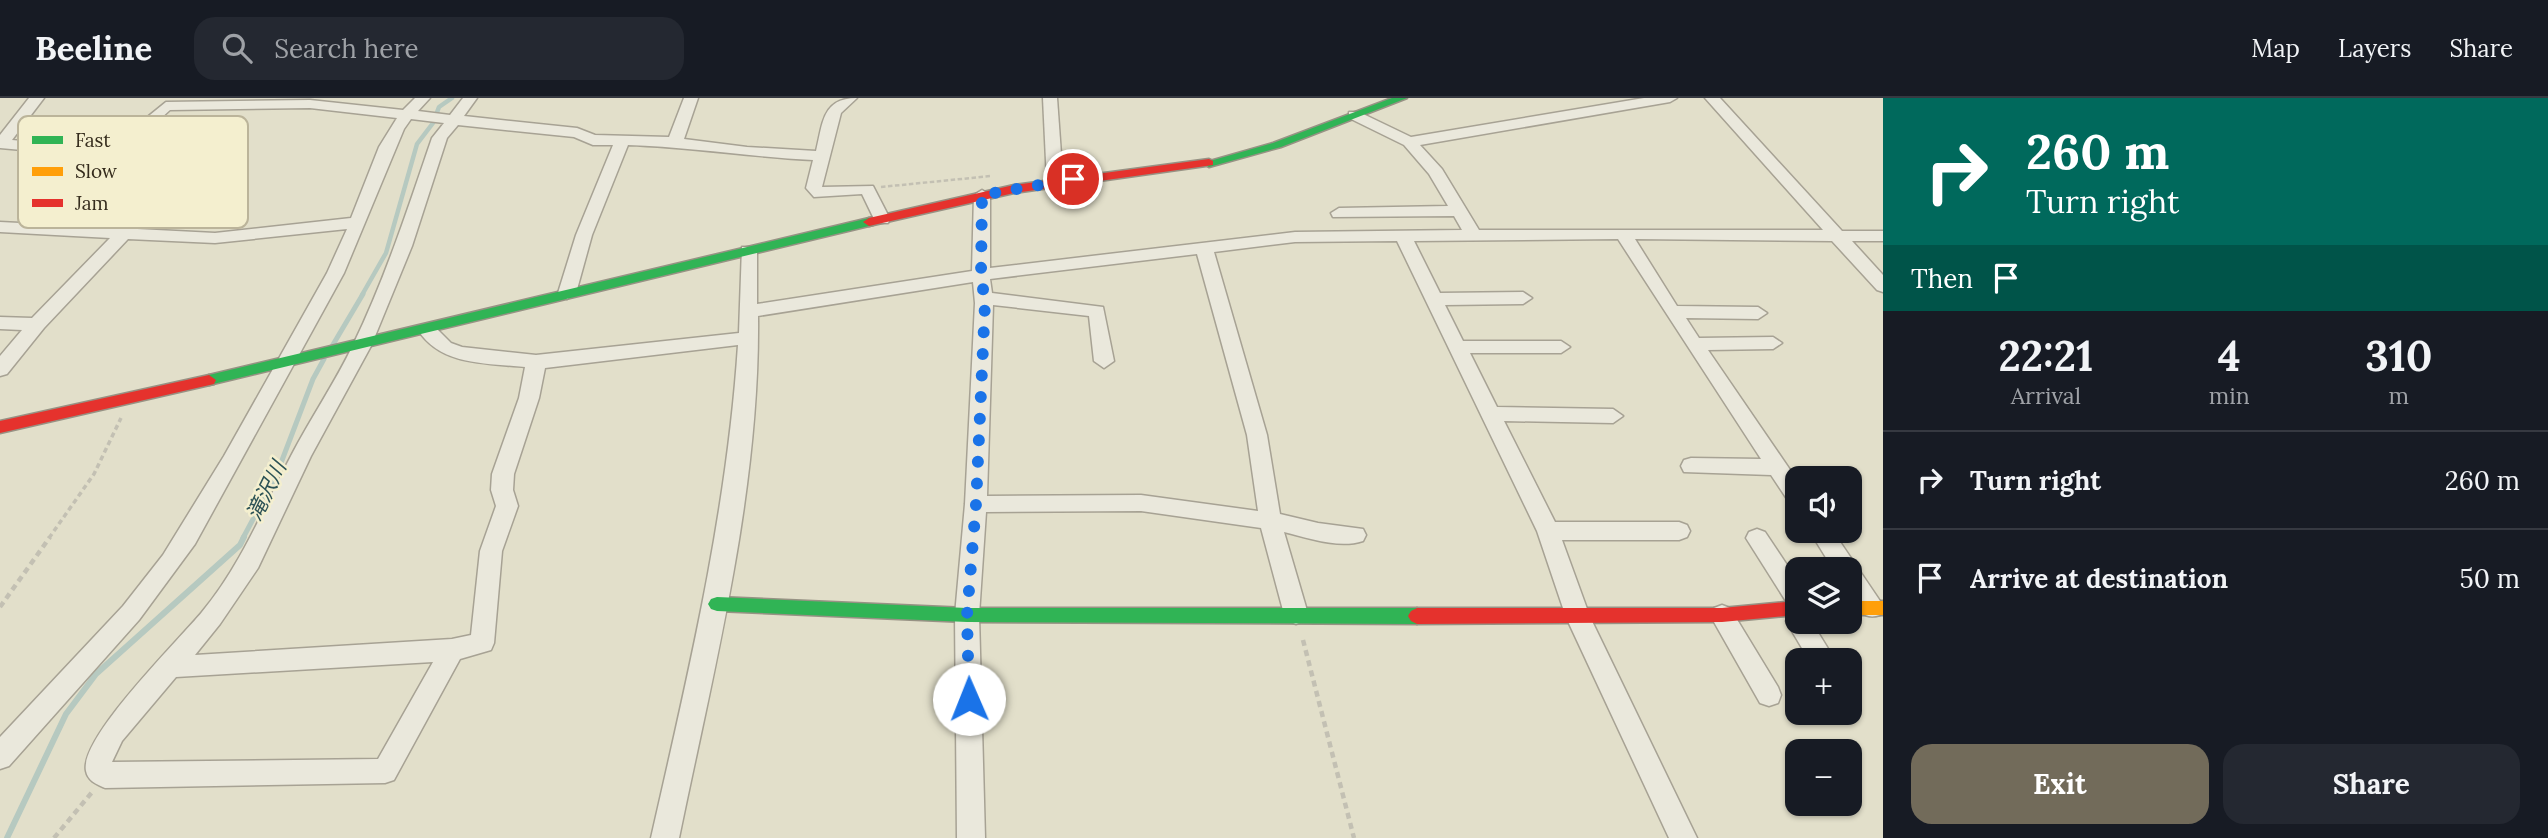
<!DOCTYPE html>
<meta charset="utf-8">
<style>
body{margin:0;font-family:Lora,"Noto Sans JP",serif;background:#242831;color:#f1f3f6;height:100vh;display:flex;flex-direction:column;font-size:26px;white-space:nowrap}
*{box-sizing:border-box;margin:0}
p{font-size:23px;color:#9ea1a6}
.icon{flex:none;width:38px;height:38px;fill:none;stroke:currentColor;stroke-width:2;stroke-linecap:round;stroke-linejoin:round}
.map{position:relative;flex:1;overflow:hidden}
.details{display:flex;flex-direction:column;background:#171b24;width:665px}
.details>*{flex:none}
.guide{background:#00695c;color:#fff;overflow:hidden}
.tools{position:absolute;left:1785px;top:368px;display:grid;gap:14px}
.tools a{display:grid;place-items:center;width:77px;height:77px;border-radius:14px;background:#171b24;box-shadow:0 2px 5px #0004;font-size:35px}
.pin{position:absolute;display:grid;place-items:center;width:60px;height:60px;color:#fff;margin:-30px;border:4px solid #fff;border-radius:50%;box-shadow:0 2px 7px #0007}
.me{position:absolute;width:77px;margin:-38px;rotate:359deg;stroke-linejoin:round;filter:drop-shadow(0 0 5px #0008)}
.turn{display:flex;align-items:center;gap:24px;height:147px;padding:0 28px;font-size:32px}
.turn .icon{width:91px;height:91px;stroke-width:2.5}
.turn b{display:block;font-size:49px;line-height:60px}
.then{display:flex;align-items:center;height:66px;padding:0 28px;background:#0003;gap:14px;font-size:26px}
.eta{display:flex;justify-content:space-evenly;align-items:center;height:119px;text-align:center}
.eta b{font-size:42px;font-weight:700;line-height:49px}
.primary-button{display:flex;gap:14px;margin-top:auto;padding:14px 28px}
.primary-button a{flex:1;height:80px;border-radius:21px;background:#726b5a;color:#fff;font-size:28px;font-weight:700;line-height:80px;text-align:center}
.primary-button a+a{background:#242831;color:#f1f3f6}
ul{padding:0;list-style:none}
li{display:flex;align-items:center;gap:21px;height:98px;padding:0 28px;border-top:2px solid #363941}
li div{flex:1}
li b{display:block;font-size:26px}
li em{font-style:normal}
header{display:flex;align-items:center;gap:42px;box-sizing:border-box;height:98px;padding:0 35px;background:#171b24;border-bottom:2px solid #363941}
header strong{font-size:33px}
nav{display:flex;gap:38px;margin-inline-start:auto;font-size:24px}
.search{width:490px;height:63px;background:#242831;display:flex;align-items:center;gap:18px;box-sizing:border-box;padding:0 24px;border-radius:21px;color:#9ea1a6;font-size:26px}
main{display:flex;flex:1;min-height:0}
.map>svg:first-child{display:block}
.lines{fill:none;stroke-linecap:round;stroke-linejoin:round}
.stream-far2{stroke:#b6c9c0;stroke-width:4.5}
.stream-far1{stroke:#b6c9c0;stroke-width:5}
.stream{stroke:#b6c9c0;stroke-width:6}
.street-casing{stroke:#a7a294;stroke-width:3}
.fast-casing{stroke:#979284;stroke-width:3}
.slow-casing{stroke:#979284;stroke-width:3}
.jam-casing{stroke:#979284;stroke-width:3}
.path-far2{stroke:#c3c0b3;stroke-width:2.5;stroke-dasharray:4.5 2.5;stroke-linecap:butt}
.path-far1{stroke:#c3c0b3;stroke-width:3.5;stroke-dasharray:5 3.5;stroke-linecap:butt}
.path{stroke:#c3c0b3;stroke-width:4.5;stroke-dasharray:6 4.5;stroke-linecap:butt}
.street{fill:#eae8dc;fill-rule:evenodd}
.fast{fill:#30b455;fill-rule:evenodd}
.slow{fill:#ff9f0a;fill-rule:evenodd}
.jam{fill:#e5322d;fill-rule:evenodd}
.route{stroke:#1a73e8;stroke-width:12;stroke-dasharray:0 21.6}
.labels{text-anchor:middle;dominant-baseline:central;stroke-width:5;stroke-linejoin:round;paint-order:stroke}
.water-label{font-size:21px;font-style:italic;fill:#2c5255;stroke:#f4efcf}
.key{fill:#f4efcf;stroke:#bbb49a;stroke-width:2}
.key-label{font-size:19px;fill:#352c1d}
</style>
<header>
<strong>Beeline</strong>
<div class="search"><svg class="icon" aria-label="search" viewBox="0 0 24 24"><circle cx="10" cy="10" r="6"/><path d="M15 15l6 6"/></svg>Search here</div>
<nav><a>Map</a><a>Layers</a><a>Share</a></nav>
</header>
<main>
<div class="map">
<svg width="1883" height="740" viewBox="0 0 1883 740">
<rect width="100%" height="100%" fill="#e2dfca"/>
<g class="lines">
<path class="stream-far2" d="M362,197l24,-42 31,-109 16,-21 6,-16 13,-9"/>
<g class="stream-far1">
<path d="M331,250l32,-54"/>
<path d="M243,440l33,-62 37,-97 11,-20"/>
</g>
<path class="stream" d="M7,740l59,-124 30,-40 144,-129 4,-8"/>
<g class="street-casing">
<g id="street">
<path d="M29,0h15l-32,42 96,9 58,-47 144,-2 93,10 12,-12h15l-12,13 32,4 13,-17h14l-13,18 113,12 18,7 74,2 15,-39h14l-14,41 63,8 69,4c7,-28 6,-53 41,-53l-16,15 -19,74 51,-1 17,33 -2,4h-12l-14,-29 -48,3 -8,-9 7,-28c-62,-3 -123,-13 -185,-15l-36,90 -16,58 -9,6 -9,-6 18,-58 37,-90h-20l-19,-8 -116,-12 -11,13 -35,108 -41,100 -60,110 -53,112 -38,56 -25,31 257,-16 19,-4 9,-84 16,-45 -5,-16 1,-16 27,-76 6,-31c-38,-4 -84,-1 -107,-37l2,-4h14l17,17 11,4 74,8 203,-22 3,-86h12l3,4v53l215,-33 2,-76 8,-5 8,5v73l305,-36 167,-2 -8,-14 -121,1 -2,-4 8,-5 109,-2 -19,-32 -25,-29 -55,-27v-6h10l52,25 233,-39h33l-7,4 -250,43 22,24 37,61h344l-118,-132h15l122,133h41v10h-31l31,34v17l-6,-2 -45,-49 -197,-2 42,67 81,1 9,6 -9,6 -72,-1 13,20 74,-1 9,6 -9,6 -65,1 89,130v24l-8,-2 -18,-27 -87,-3 -3,-6 3,-6 7,-2 70,1 -143,-220 -204,2 26,52 83,-1 9,6 -9,6 -78,1 18,36h98l9,6 -9,6h-91l27,54 116,2 10,7 -10,7 -109,-2 51,101h124l8,3 3,6 -3,6 -8,3h-117l28,77 107,221h-28l-103,-221 -29,-86 -140,-290 -102,1 -81,10 53,183 13,79 38,9 45,6 3,6 -3,6c-24,8 -55,-3 -79,-9l24,82 -4,7 -8,3 -8,-3 -4,-7 -23,-86 -120,-17 -155,1 -7,103 6,223h-28l-2,-223 10,-111 10,-201 -2,-21 -215,34c2,175 -44,351 -79,522h-28c37,-163 76,-325 87,-493l-193,23 -6,30 -25,76 -1,16 5,16 -16,45 -8,92 -3,7 -31,9 -66,121 -9,3 -280,5c-9,-4 -17,-7 -19,-17 -7,-33 93,-131 116,-159 39,-47 61,-103 89,-156 19,-37 44,-73 62,-111 32,-66 55,-137 79,-207l12,-15 -33,-4 -7,10 -60,144 -149,271 -56,76 -130,146 -9,3v-32l123,-131 40,-51 61,-99 103,-183 20,-44 -132,14 -87,-4 -84,89 -37,46 -7,2v-20l22,-26 -22,-1v-12l32,1 78,-80 -110,-6v-10l119,6 47,-49 -73,-3 -8,-5 14,-14 -99,-9v-13zM310,10l87,10 -18,29 -28,71 -136,15 -78,-4 50,-54 -8,-5 -72,-3 63,-57zM1197,156l50,181 11,76 -117,-16 -154,1 6,-191 96,11 5,45 10,7 10,-7 -11,-54 -111,-14 -2,-14zM433,564l-55,97 -266,3 10,-21 54,-64z"/>
<path d="M1043,0h14l6,84 -8,5 -8,-5z"/>
<path d="M1757,431l8,3 32,48v29l-8,-3 -43,-68 3,-6z"/>
<path d="M1809,432h23l48,71 3,6 -3,8c-27,9 -30,-28 -30,-46h-17z"/>
<path d="M1722,507l8,3 48,79 3,8 -3,8 -9,3 -9,-3 -46,-81 -4,-7 4,-7z"/>
<path d="M1797,513v10h14l24,39h-26l-23,-39 4,-7z"/>
</g>
</g>
<g class="fast-casing">
<g id="fast">
<path d="M1392,0h15l-126,49 -72,20 -6,-4 70,-20z"/>
<path d="M869,120l6,4 -2,3 -664,160 -7,-5 7,-5z"/>
<path d="M717,499l250,11h450l6,3 3,5 -3,5 -6,3 -450,-2 -250,-11 -6,-2 -3,-5 3,-5z"/>
</g>
</g>
<g class="slow-casing">
<rect id="slow" x="1850" y="503" width="33" height="14"/>
</g>
<g class="jam-casing">
<g id="jam">
<path d="M1209,61l4,2v4l-199,28 -145,33 -6,-4 6,-4 145,-33z"/>
<path d="M209,277l7,5 -2,4 -214,49v-12z"/>
<path d="M1797,503v14l-75,7 -305,2 -6,-3 -3,-5 3,-5 6,-3h305z"/>
</g>
</g>
<path class="path-far2" d="M881,89l110,-11"/>
<path class="path-far1" d="M49,440l45,-64 27,-56"/>
<g class="path">
<path d="M0,509l50,-70"/>
<path d="M1303,542l51,198"/>
<path d="M54,740l39,-47"/>
</g>
<use href="#street" class="street"/>
<use href="#fast" class="fast"/>
<use href="#slow" class="slow"/>
<use href="#jam" class="jam"/>
</g>
<g class="lines">
<path class="route" d="M969,601l-2,-84 9,-111 9,-201 -4,-28 1,-80 91,-16"/>
</g>
<g class="labels">
<g class="water-label">
<text transform="translate(266 393) rotate(-64)">滝沢川</text>
</g>
</g>
<rect x="18" y="18" width="230" height="112" rx="10" class="key"/>
<rect x="32" y="38" width="31" height="8" fill="#30b455"/>
<rect x="32" y="69" width="31" height="9" fill="#ff9f0a"/>
<rect x="32" y="101" width="31" height="8" fill="#e5322d"/>
<g class="key-label">
<text x="75" y="49">Fast</text>
<text x="75" y="80">Slow</text>
<text x="75" y="112">Jam</text>
</g>
</svg>
<div class="tools">
<a><svg class="icon" aria-label="sound" viewBox="0 0 24 24"><path d="M4 9h4l5-4v14l-5-4H4zM17 9q2 3 0 6"/></svg></a>
<a><svg class="icon" aria-label="layers" viewBox="0 0 24 24"><path d="M12 4l9 5-9 5-9-5zM3 14l9 5 9-5"/></svg></a>
<a>+</a>
<a>−</a>
</div>
<div class="pin" style="left:1073px;top:81px;background:#d93025"><svg class="icon" aria-label="arrive" viewBox="0 0 24 24"><path d="M6 21V4h12l-3 4 3 4H6"/></svg></div>
<svg class="me" style="left:969px;top:601px" viewBox="-20 -20 40 40"><circle r="19" fill="#fff"/><path d="M0-13L10 11 0 6-10 11z" fill="#1a73e8"/></svg>
</div>
<section class="details">
<div class="guide">
<div class="turn"><svg class="icon" aria-label="right" viewBox="0 0 24 24"><path d="M7 20v-9h11M14 6l5 5-5 5"/></svg><div><b>260 m</b>Turn right</div></div>
<div class="then">Then<svg class="icon" aria-label="arrive" viewBox="0 0 24 24"><path d="M6 21V4h12l-3 4 3 4H6"/></svg></div>
</div>
<div class="eta">
<div><b>22:21</b><p>Arrival</p></div>
<div><b>4</b><p>min</p></div>
<div><b>310</b><p>m</p></div>
</div>
<ul>
<li><svg class="icon" aria-label="right" viewBox="0 0 24 24"><path d="M7 20v-9h11M14 6l5 5-5 5"/></svg><div><b>Turn right</b></div><em>260 m</em></li>
<li><svg class="icon" aria-label="arrive" viewBox="0 0 24 24"><path d="M6 21V4h12l-3 4 3 4H6"/></svg><div><b>Arrive at destination</b></div><em>50 m</em></li>
</ul>
<div class="primary-button"><a>Exit</a><a>Share</a></div>
</section>
</main>
